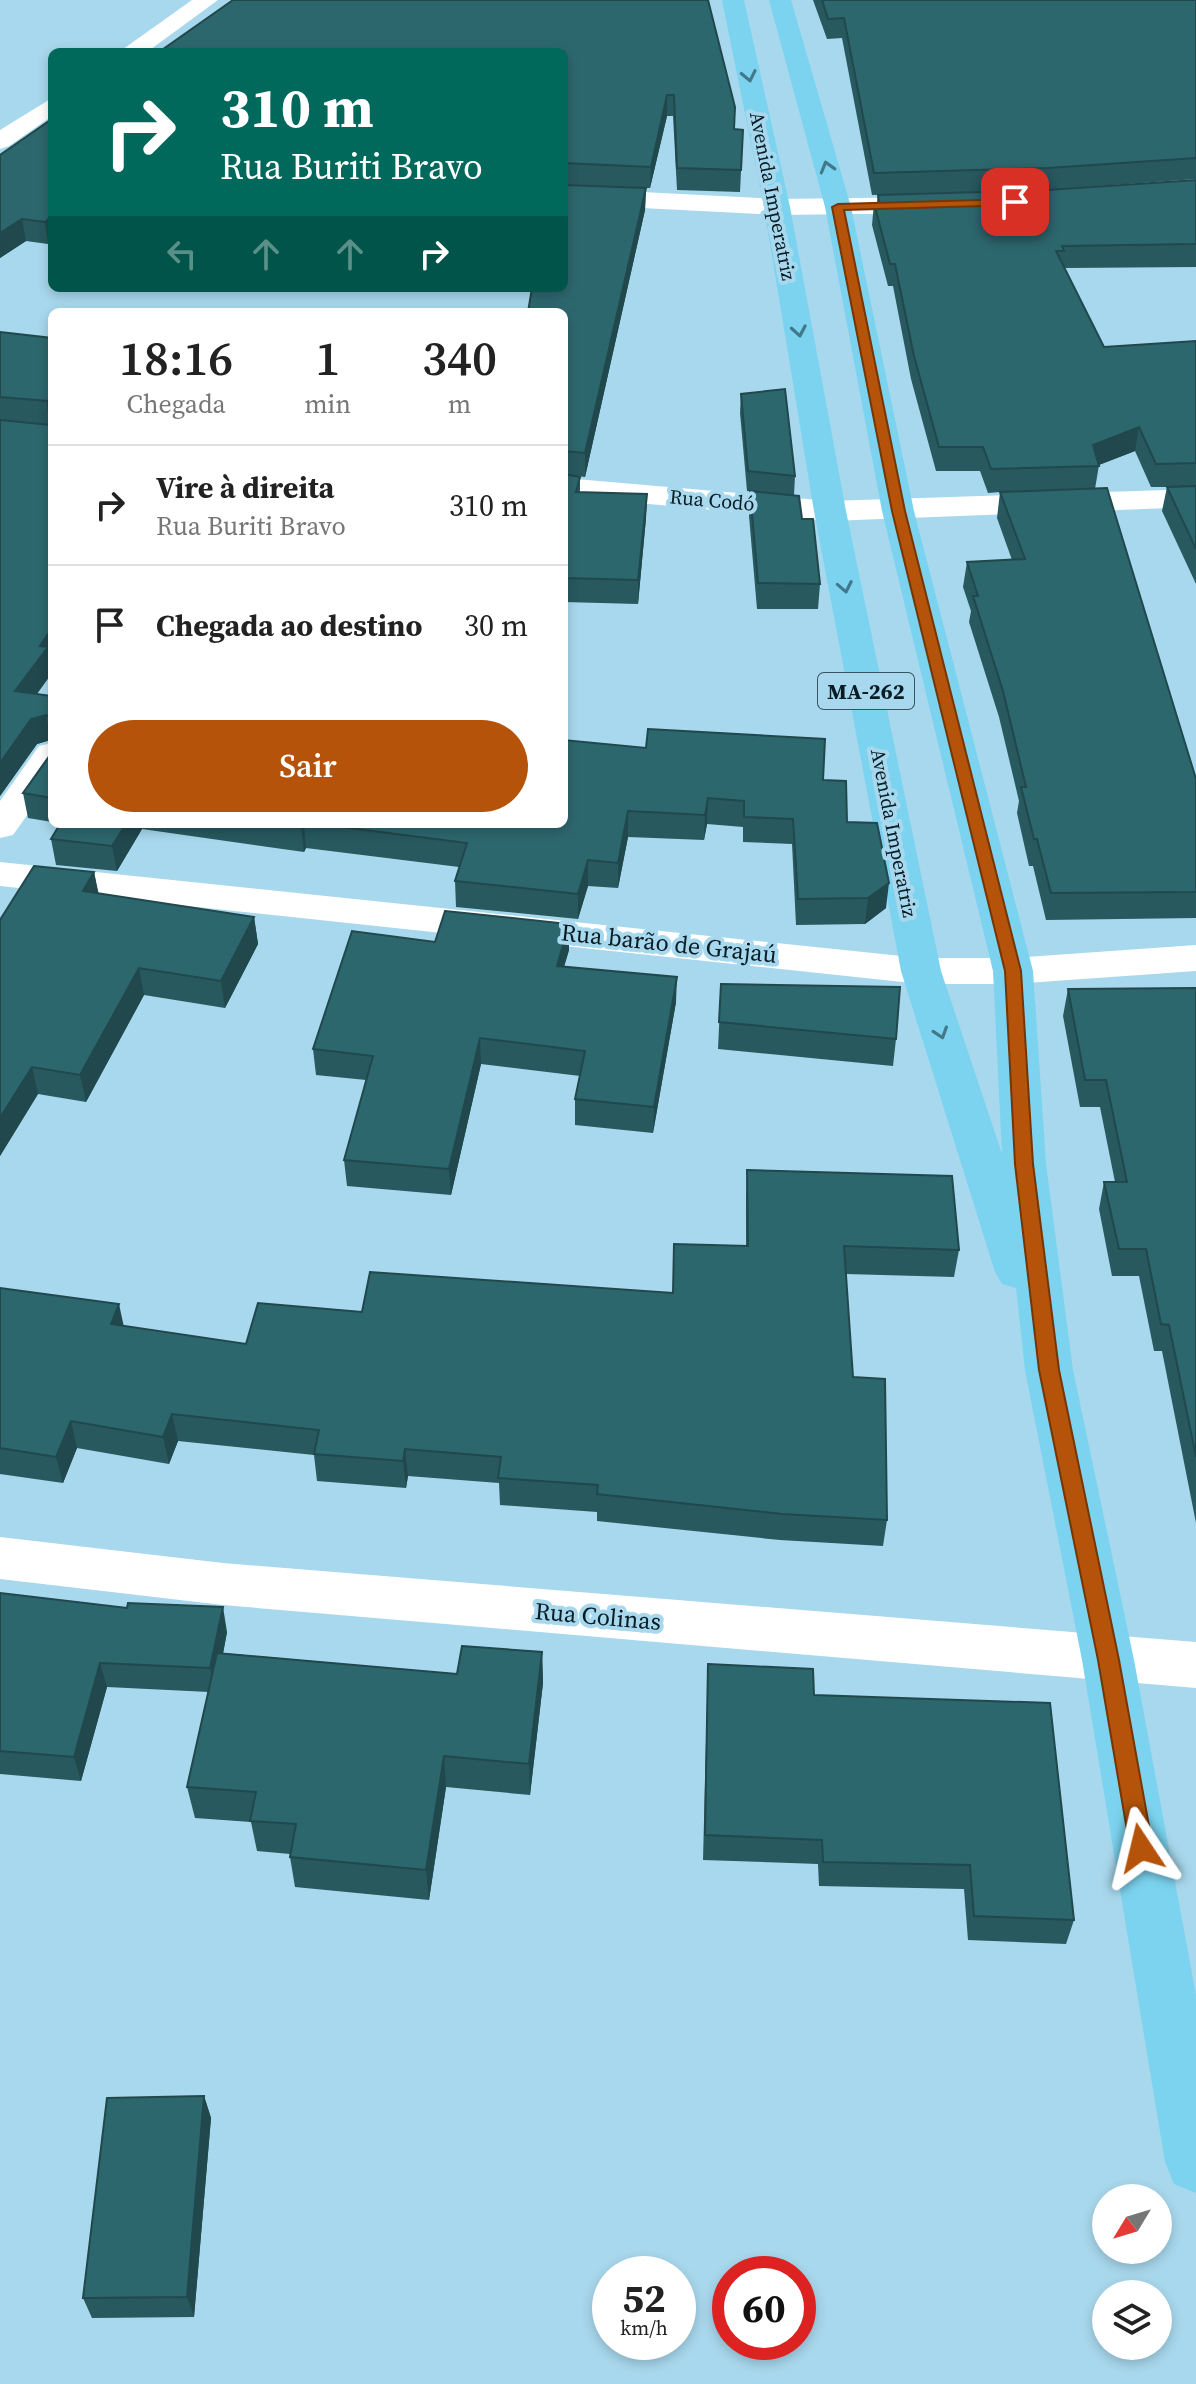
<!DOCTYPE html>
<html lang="pt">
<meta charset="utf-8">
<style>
body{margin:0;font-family:"Source Serif 4",serif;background:#f6f6f6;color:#222;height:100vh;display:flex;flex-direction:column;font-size:30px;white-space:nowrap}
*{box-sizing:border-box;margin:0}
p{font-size:26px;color:#767676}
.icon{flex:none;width:44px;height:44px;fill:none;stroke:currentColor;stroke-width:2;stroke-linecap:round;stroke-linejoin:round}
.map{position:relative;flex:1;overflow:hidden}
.sheet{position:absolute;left:48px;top:308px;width:520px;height:520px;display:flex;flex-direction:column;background:#fff;border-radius:12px;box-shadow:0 4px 12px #0003}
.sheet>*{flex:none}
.hud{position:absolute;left:48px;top:48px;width:520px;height:244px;border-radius:12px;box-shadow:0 4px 12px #0003;background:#00695c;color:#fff;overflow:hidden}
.needle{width:52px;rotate:232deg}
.buttons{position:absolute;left:1092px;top:2184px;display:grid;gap:16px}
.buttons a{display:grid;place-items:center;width:80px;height:80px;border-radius:50%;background:#fff;box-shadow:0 4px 12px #0003;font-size:40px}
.speed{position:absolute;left:592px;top:2256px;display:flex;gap:16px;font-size:40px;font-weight:700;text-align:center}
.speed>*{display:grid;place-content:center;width:104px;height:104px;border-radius:50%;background:#fff;box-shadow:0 4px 12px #0003;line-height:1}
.speed small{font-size:20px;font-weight:400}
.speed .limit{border:12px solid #d22;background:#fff;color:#111}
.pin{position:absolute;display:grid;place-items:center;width:68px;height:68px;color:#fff;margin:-34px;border-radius:16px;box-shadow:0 4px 12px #0006}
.me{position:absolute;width:88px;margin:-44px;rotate:350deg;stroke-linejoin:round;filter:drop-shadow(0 0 6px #0008)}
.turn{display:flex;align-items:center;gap:28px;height:168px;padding:0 40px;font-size:36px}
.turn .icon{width:104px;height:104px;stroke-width:2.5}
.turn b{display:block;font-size:56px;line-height:68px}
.lanes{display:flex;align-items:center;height:76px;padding:0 40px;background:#0003;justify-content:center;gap:40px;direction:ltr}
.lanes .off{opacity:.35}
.eta{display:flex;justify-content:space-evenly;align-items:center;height:136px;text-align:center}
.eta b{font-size:48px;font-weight:600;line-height:56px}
.action{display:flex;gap:16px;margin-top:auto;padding:16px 40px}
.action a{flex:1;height:92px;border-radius:48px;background:#b45309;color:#fff;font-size:32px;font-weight:600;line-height:92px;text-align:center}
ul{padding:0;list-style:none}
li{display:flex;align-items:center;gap:24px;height:120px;padding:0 40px;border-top:2px solid #e0e0e0}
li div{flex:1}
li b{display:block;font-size:30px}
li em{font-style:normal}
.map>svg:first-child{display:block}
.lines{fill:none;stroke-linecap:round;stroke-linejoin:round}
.street{fill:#fff;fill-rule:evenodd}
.primary{fill:#7bd3ef;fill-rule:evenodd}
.wall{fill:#27595f}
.shaded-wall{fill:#20484d}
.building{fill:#2d676e;stroke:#20484d;stroke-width:2}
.oneway{stroke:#42788a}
.route{fill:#b45309;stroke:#753606;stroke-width:2}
.labels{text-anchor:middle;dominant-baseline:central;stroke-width:8;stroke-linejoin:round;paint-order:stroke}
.far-street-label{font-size:20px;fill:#091c24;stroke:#a8d8ed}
.shield{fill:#a8d8ed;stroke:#395460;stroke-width:2}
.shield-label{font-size:22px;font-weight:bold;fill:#091c24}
.street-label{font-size:24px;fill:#091c24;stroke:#a8d8ed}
</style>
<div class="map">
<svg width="1196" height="2384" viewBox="0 0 1196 2384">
<rect width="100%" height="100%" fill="#a8d8ed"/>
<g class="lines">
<g class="street">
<path d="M192,0h26l-71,52h-28z"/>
<path d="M52,98v18l-43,30 -9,3v-19z"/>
<path d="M564,188l213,11 157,-2 9,2 4,6 -4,6 -9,2 -157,2 -213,-11z"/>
<path d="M564,478l266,23 366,-12v18l-366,14 -266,-25z"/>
<path d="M52,743v37l-39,55 -13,3v-37l39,-55z"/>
<path d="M0,862l921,96h92l183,-13v26l-183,13h-92l-921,-98z"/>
<path d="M0,1537l223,26 973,79v46l-973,-83 -223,-26z"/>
</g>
<path class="primary" d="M722,0h22l46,207 56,304 95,460 61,183 -9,-183 -111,-460 -57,-304 -56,-207h22l60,207 63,304 119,460 13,193 27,206 61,290 62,335v198l-22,-9 -9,-22 -83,-502 -57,-290 -9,-82 -14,-4 -7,-12 -94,-301 -87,-460 -50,-304z"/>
</g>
<g class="wall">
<path d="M813,0h383v179l-151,11 -173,5 -30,-157 -15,1z"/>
<path d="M710,8l24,121 9,1 -3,62 -63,-2 -4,-74h-6l-17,72h-4l-1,22 -60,267 -8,-1 3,1v15l67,2 -1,24 -8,86 -74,-2v-550z"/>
<path d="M52,119v122l-4,3 -22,-3 -26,17v-103z"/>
<path d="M1196,180v87l-131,1 39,79 92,-6v243l-34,-73 5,-24h2h-18l-16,-36 -36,14 -4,24 101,290v139l-150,2 -13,-54h-4l-12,-53 2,-12 -20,-84 -30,-95 2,-11 -8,-24 4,-25 45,-2 -15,-42 3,-26 -12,1 -8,-22h-44l-25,-92 -18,-93h-5l-16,-61 2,-22h3l1,-8 170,-5z"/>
<path d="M0,332l52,6v321l-1,2 1,12 -15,21 15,2v126l-24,-4 -5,-25 27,-38v-15l-13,4 -37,52z"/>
<path d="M741,394l54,82 -1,19 -47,-4 -7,-78z"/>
<path d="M750,491l52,28 18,65 -2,25h-61l-8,-93z"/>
<path d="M564,740l259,40 24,42 39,86 -21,16 -69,1 -4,-81 -49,-2v-15l-36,-3 -3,16 -76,-3 -10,51 -30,-2 -10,33 -122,-12 -1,-26 4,-14 -153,-19 -2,4 -162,-23 -25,42 -61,-6 -5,-26 9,-15h504z"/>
<path d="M94,872l4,21 156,24 4,27 -33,64 -81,-13 -58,107 -48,-8 -38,62v-236z"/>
<path d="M435,942l134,8 -5,16 112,36 -23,131 -78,-8v-26l5,-23 -99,-12 -30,131 -104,-9 -3,-26 22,-80 -50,-5 -3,-26z"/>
<path d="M721,984l175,55 -3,27 -175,-17z"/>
<path d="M1196,988v535l-34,-172h-8l-15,-75h-27l-13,-67 5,-27h11l-15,-75h-20l-17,-91 5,-27z"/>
<path d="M747,1170l212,80 -5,27 -108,-3 7,103 34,143 -4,26 -103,-6 -183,-19v-9l-97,-7 -1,-22 -91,-7 -2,12 -89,-7 -3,-26 -136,-14 -9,23 -92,-16 -14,35 -63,-9v-186l124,38 122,18 116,-32 311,-19 73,-47v-48z"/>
<path d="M0,1593l227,39 -4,21 234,21 85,-22 1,31 -13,112 -84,-8 -17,113 -134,-13 -5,-30v-3l-33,-3 -6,-29 -56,-4 -8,-31 22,-95 -102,-5 -26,94 -81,-7z"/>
<path d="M708,1664l106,31 260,225 -8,24 -98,-4 -4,-51 -145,-3 -1,-22 -115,-4z"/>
<path d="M204,2096l7,22 -17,199 -102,1 -9,-20z"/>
</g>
<g class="shaded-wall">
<path d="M667,95v21l-17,72 1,-21z"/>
<path d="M646,188l-1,22 -60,267v-24z"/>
<path d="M52,216v25l-4,3 -3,-22z"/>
<path d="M22,219l4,22 -26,17v-25z"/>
<path d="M1139,427l-4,24 -39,15 -3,-21z"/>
<path d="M647,494l-1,24 -8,86v-24z"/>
<path d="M52,628v31l-1,2 1,12 -32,43 -5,-25 25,-45z"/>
<path d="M46,715l5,25 -14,4 -37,52v-33l31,-44z"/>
<path d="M708,798l-1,26 -3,16 1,-25z"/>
<path d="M628,811v26l-10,51v-25z"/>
<path d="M126,824h15l1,5 -25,42 -5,-25z"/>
<path d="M303,824h1l2,24 -2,4 -3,-25z"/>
<path d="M588,860v26l-10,33v-25z"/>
<path d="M94,872l6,28 -17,-9z"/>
<path d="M889,883l-3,25 -21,16 3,-26z"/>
<path d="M254,917l4,27 -33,64 -4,-27z"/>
<path d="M569,924v26l-12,41v-25z"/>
<path d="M139,968l5,27 -58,107 -6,-27z"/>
<path d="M677,977l-1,25 -23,131 1,-26z"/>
<path d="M480,1038l1,26 -30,131 -2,-26z"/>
<path d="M32,1067l6,27 -38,62v-38z"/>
<path d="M119,1304l6,28 -14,-8z"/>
<path d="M172,1414l6,27 -9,23 -6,-27z"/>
<path d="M71,1421l6,27 -14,35 -7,-26z"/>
<path d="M405,1449l3,27 -2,12 -3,-27z"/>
<path d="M223,1607l4,25 -11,60 -6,-24z"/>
<path d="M542,1652l1,31 -13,112 -1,-31z"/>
<path d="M100,1663l7,24 -26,94 -7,-24z"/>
<path d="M444,1756l2,31 -17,113 -3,-30z"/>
<path d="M204,2096l7,22 -17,199 -7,-20z"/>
</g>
<g class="building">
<path d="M233,0h475l27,107 -1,22 9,1 -2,40 -64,-2 -3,-73h-7l-16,72 -87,-4v-111h-405z"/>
<path d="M822,0h374v158l-148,10 -174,5 -30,-155 -16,1z"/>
<path d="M52,119v97l-7,6 -23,-3 -22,14v-78z"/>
<path d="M1196,180v64l-134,2 2,5h-8l48,96 92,-6v122l-40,1 -17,-37 -46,18 6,21 -108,3 -8,-22h-44l-25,-91 -19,-92h-5l-16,-61h5l-1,-8 170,-5z"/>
<path d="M564,185l82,3 -61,265 -21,-2v-139h-36l4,-24h32z"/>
<path d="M0,332l52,6v290l-12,18 8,1 -33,44 37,5v102l-29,-5 27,-38v-37l-4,-3 -15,4 -31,44v-343l50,5 -2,-24 -48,-4z"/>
<path d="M785,389l10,87 -47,-5 -7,-77z"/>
<path d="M564,474l16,3 -4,15 71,2 -9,86 -74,-2z"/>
<path d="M1196,486v63l-29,-62z"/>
<path d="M1107,488l89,291v113l-145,1 -14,-54h-3l-13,-52h5l-23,-96 -30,-95h5l-11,-34 58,-3 -25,-67z"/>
<path d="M750,491l49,5 3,23h11l7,65 -62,-1z"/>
<path d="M648,729l177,10 -2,41 23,1 1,41 30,1 12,60 -21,15 -70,1 -5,-80 -49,-2v-16l-36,-3 -3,17 -77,-4 -10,52 -30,-3 -10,34 -123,-13 12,-38 -149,-19h246v-84l82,8z"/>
<path d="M60,824h66l-14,22 -61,-7z"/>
<path d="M282,824h21l-2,3z"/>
<path d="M34,866l60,6 -11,19 171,26 -33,64 -82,-13 -59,107 -48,-8 -32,51v-198z"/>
<path d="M445,911l124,13 -12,42 120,11 -23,130 -79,-8 10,-48 -105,-13 -31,131 -105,-9 29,-104 -60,-7 39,-118 83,11z"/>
<path d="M721,984l179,3 -4,52 -177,-17z"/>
<path d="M1196,988v469l-27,-132 -8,-1 -15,-75h-27l-15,-67h23l-21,-102h-21l-17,-91z"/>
<path d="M747,1170l205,6 7,74 -115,-4 9,131 32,2 2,141 -105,-6 -185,-20 1,-9 -100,-7 3,-21 -96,-8 -2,12 -89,-7 5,-24 -147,-16 -9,23 -92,-16 -15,36 -56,-9v-160l119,16 -8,20 135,20 12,-41 104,9 8,-40 303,21 1,-49 74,2z"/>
<path d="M0,1593l127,15 1,-5 95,4 -13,61 -110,-5 -26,94 -74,-6z"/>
<path d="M462,1646l80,6 -13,112 -85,-8 -18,114 -136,-13 6,-33 -46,-3 6,-29 -69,-5 30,-134 240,21z"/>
<path d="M708,1664l105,5 1,26 236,8 24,217 -100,-4 -4,-51 -147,-3 -1,-22 -117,-5z"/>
<path d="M204,2096l-17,201 -104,1 24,-200z"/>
</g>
<defs><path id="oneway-chevron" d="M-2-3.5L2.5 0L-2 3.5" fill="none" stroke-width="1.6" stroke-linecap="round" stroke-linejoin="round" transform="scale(2)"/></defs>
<g class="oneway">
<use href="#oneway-chevron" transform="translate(749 76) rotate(78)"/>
<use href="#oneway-chevron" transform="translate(827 167) rotate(-106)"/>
<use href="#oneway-chevron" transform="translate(799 331) rotate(80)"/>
<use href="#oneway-chevron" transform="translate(845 587) rotate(79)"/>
<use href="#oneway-chevron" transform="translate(941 1033) rotate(72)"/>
</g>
<path class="route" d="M1015,199l4,6 -175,5 61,301 116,460 12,193 26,206 60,290 34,188 -4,8 -8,3 -8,-3 -3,-8 -32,-188 -59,-290 -24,-206 -10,-193 -113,-460 -60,-304 6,-3z"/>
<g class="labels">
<g class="far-street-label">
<text transform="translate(773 196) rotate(79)">Avenida Imperatriz</text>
<text transform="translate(712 500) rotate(5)">Rua Codó</text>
<text transform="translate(894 833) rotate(79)">Avenida Imperatriz</text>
</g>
<rect class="shield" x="818" y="673" width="96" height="36" rx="6"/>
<g class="shield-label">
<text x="866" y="691">MA-262</text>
</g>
<g class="street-label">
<text transform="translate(669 943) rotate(6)">Rua barão de Grajaú</text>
<text transform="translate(598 1616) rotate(5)">Rua Colinas</text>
</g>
</g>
</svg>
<div class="buttons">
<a><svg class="needle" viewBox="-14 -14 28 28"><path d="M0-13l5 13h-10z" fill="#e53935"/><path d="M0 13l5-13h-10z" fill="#767676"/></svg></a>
<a><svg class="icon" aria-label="layers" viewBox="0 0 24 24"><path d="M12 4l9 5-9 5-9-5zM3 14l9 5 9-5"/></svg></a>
</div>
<div class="speed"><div>52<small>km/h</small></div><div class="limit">60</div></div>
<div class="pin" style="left:1015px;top:202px;background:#d93025"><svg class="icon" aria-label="arrive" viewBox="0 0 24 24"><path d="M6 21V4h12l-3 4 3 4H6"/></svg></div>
<svg class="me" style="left:1141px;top:1848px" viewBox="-20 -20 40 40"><path d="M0-17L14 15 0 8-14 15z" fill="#b45309" stroke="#fff" stroke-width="4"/></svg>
<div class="hud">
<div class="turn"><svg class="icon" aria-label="right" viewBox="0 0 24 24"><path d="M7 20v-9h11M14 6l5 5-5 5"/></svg><div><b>310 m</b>Rua Buriti Bravo</div></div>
<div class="lanes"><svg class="icon off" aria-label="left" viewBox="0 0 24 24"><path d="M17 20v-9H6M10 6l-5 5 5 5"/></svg><svg class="icon off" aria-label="ahead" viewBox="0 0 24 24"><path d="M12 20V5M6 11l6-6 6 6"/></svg><svg class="icon off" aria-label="ahead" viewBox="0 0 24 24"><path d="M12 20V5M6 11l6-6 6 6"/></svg><svg class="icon" aria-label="right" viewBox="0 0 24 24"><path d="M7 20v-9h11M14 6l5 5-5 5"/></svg></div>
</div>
<section class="sheet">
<div class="eta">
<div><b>18:16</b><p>Chegada</p></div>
<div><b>1</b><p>min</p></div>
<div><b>340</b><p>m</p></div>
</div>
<ul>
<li><svg class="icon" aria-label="right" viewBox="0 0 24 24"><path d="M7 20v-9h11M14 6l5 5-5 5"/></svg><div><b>Vire à direita</b><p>Rua Buriti Bravo</p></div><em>310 m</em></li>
<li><svg class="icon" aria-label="arrive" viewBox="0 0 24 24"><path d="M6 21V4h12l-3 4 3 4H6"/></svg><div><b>Chegada ao destino</b></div><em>30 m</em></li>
</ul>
<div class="action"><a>Sair</a></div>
</section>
</div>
